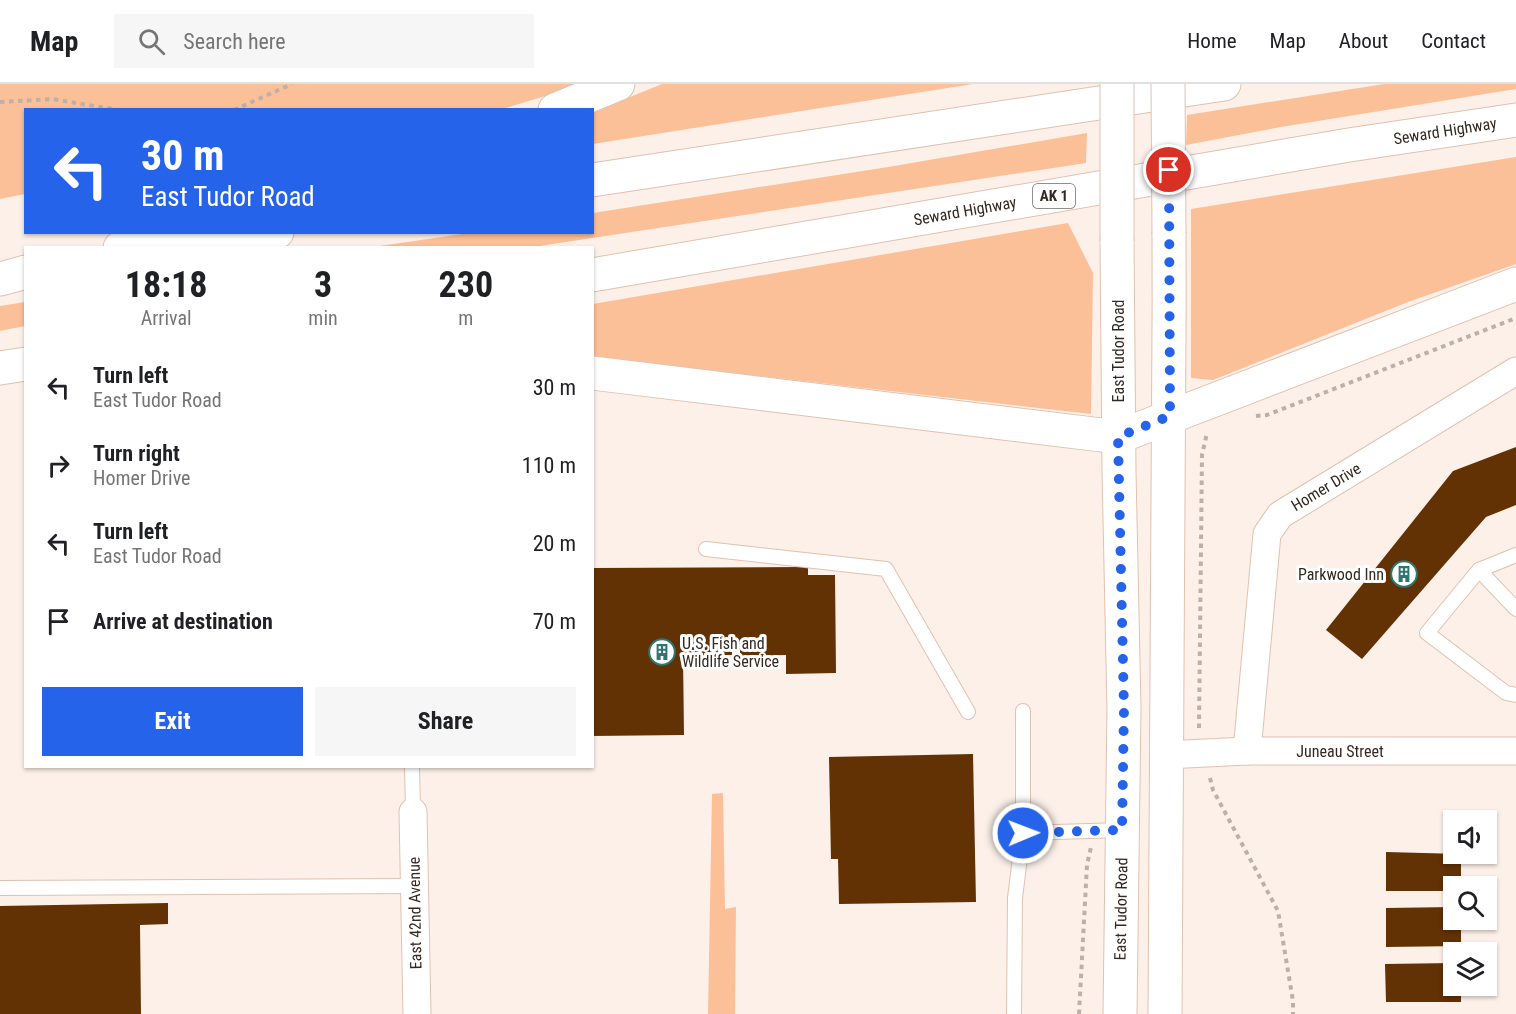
<!DOCTYPE html>
<style>
body{margin:0;font-family:"Roboto Condensed",sans-serif;background:#f6f6f6;color:#202124;height:100vh;display:flex;flex-direction:column;font-size:22px;white-space:nowrap}
*{box-sizing:border-box;margin:0}
p{font-size:20px;color:#757577}
.icon{flex:none;width:33px;height:33px;fill:none;stroke:currentColor;stroke-width:2;stroke-linecap:round;stroke-linejoin:round}
.map{position:relative;flex:1;overflow:hidden}
.details{position:absolute;left:24px;top:162px;width:570px;height:522px;display:flex;flex-direction:column;background:#fff;border-radius:0px;box-shadow:0 2px 4px #0004}
.details>*{flex:none}
.banner{position:absolute;left:24px;top:24px;width:570px;height:126px;border-radius:0px;box-shadow:0 2px 4px #0004;background:#2563eb;color:#fff;overflow:hidden}
.buttons{position:absolute;left:1443px;top:726px;display:grid;gap:12px}
.buttons a{display:grid;place-items:center;width:54px;height:54px;border-radius:0px;background:#fff;box-shadow:0 2px 4px #0004;font-size:30px}
.pin{position:absolute;display:grid;place-items:center;width:51px;height:51px;color:#fff;margin:-26px;border:3px solid #fff;border-radius:50%;box-shadow:0 2px 6px #0007}
.me{position:absolute;width:66px;margin:-33px;rotate:89deg;stroke-linejoin:round;filter:drop-shadow(0 0 4px #0008)}
.turn{display:flex;align-items:center;gap:21px;height:126px;padding:0 18px;font-size:27px}
.turn .icon{width:78px;height:78px;stroke-width:2.5}
.turn b{display:block;font-size:42px;line-height:51px}
.eta{display:flex;justify-content:space-evenly;align-items:center;height:102px;text-align:center}
.eta b{font-size:36px;font-weight:700;line-height:42px}
.primary-button{display:flex;gap:12px;margin-top:auto;padding:12px 18px}
.primary-button a{flex:1;height:69px;border-radius:0px;background:#2563eb;color:#fff;font-size:24px;font-weight:700;line-height:69px;text-align:center}
.primary-button a+a{background:#f6f6f6;color:#202124}
ul{padding:0;list-style:none}
li{display:flex;align-items:center;gap:18px;height:78px;padding:0 18px}
li div{flex:1}
li b{display:block;font-size:22px}
li em{font-style:normal}
header{display:flex;align-items:center;gap:36px;box-sizing:border-box;height:84px;padding:0 30px;background:#fff;border-bottom:2px solid #e0e0e0}
header strong{font-size:28px}
nav{display:flex;gap:33px;margin-inline-start:auto;font-size:21px}
.search{width:420px;height:54px;background:#f6f6f6;display:flex;align-items:center;gap:15px;box-sizing:border-box;padding:0 21px;border-radius:0px;color:#757577;font-size:22px}
.map>svg:first-child{display:block}
.green{fill:#fcc098}
.building{fill:#623104}
.lines{fill:none;stroke-linecap:round;stroke-linejoin:round}
.lane-casing{stroke:#dfc2b0;stroke-width:16}
.street-casing{stroke:#dfc2b0;stroke-width:29}
.primary-casing{stroke:#dfc2b0;stroke-width:35}
.highway-casing{stroke:#dfc2b0;stroke-width:35}
.path{stroke:#bcb0a9;stroke-width:4;stroke-dasharray:4.5 4.5;stroke-linecap:butt}
.lane{stroke:#fff;stroke-width:14}
.street{stroke:#fff;stroke-width:27}
.primary{stroke:#fff;stroke-width:33}
.highway{stroke:#fff;stroke-width:33}
.primary-bridge-casing{stroke:#dfc2b0;stroke-width:35;stroke-linecap:butt}
.primary-bridge{stroke:#fff;stroke-width:33}
.route{stroke:#2563eb;stroke-width:10;stroke-dasharray:0 18}
.labels{text-anchor:middle;dominant-baseline:central;stroke-width:6;stroke-linejoin:round;paint-order:stroke}
.shield{fill:#fff;stroke:#716964;stroke-width:1.5}
.shield-label{font-size:15px;font-weight:bold;fill:#342922}
.street-label{font-size:16px;fill:#342922;stroke:#fff}
.poi-label{font-size:16px;fill:#342922;stroke:#fff;text-anchor:end}
</style>
<header>
<strong>Map</strong>
<div class="search"><svg class="icon" aria-label="search" viewBox="0 0 24 24"><circle cx="10" cy="10" r="6"/><path d="M15 15l6 6"/></svg>Search here</div>
<nav><a>Home</a><a>Map</a><a>About</a><a>Contact</a></nav>
</header>
<div class="map">
<svg width="1516" height="930" viewBox="0 0 1516 930">
<rect width="100%" height="100%" fill="#fcf0e9"/>
<g class="green">
<path d="M0,0h585l-86,26h-473l-1,84 -25,5z"/>
<path d="M662,0h311l-380,60v-32z"/>
<path d="M1384,0h132v5l-235,38 -95,18 1,-30z"/>
<path d="M1087,49l-1,30 -553,84h-160l96,-14 123,-1 1,-19 295,-46z"/>
<path d="M1516,73v107l-108,38 -195,78 -22,-2v-169z"/>
<path d="M1068,139l25,50 -2,141 -498,-57v-53z"/>
<path d="M25,218v24l-25,5v-25z"/>
<path d="M723,709l2,116 11,-2 -1,107h-27l4,-220z"/>
</g>
<g class="building">
<path d="M1516,363v58l-30,12 -124,142 -36,-29 127,-159z"/>
<path d="M808,483v8h27l1,98 -50,1v-19l-46,1v-7h-8v6l-49,1 1,79 -92,1v-168z"/>
<path d="M973,670l3,148 -137,2 -1,-45h-7l-2,-102z"/>
<path d="M1386,768l75,2v32h-7v5h-68z"/>
<path d="M168,819v21l-28,1 1,89h-141v-108z"/>
<path d="M1454,823v13h7v26l-75,1v-39z"/>
<path d="M1454,879v23h7v16h-75l-1,-38z"/>
</g>
<g class="lines">
<g class="lane-casing">
<g id="lane">
<path d="M706,465l180,20 82,143"/>
<path d="M1516,471l-37,15 37,39"/>
<path d="M1479,486l-52,63 79,60 10,2"/>
<path d="M412,682l1,46"/>
<path d="M1023,749l99,-3"/>
<path d="M0,804l415,-2"/>
<path d="M1014,930l1,-116 8,-65v-122"/>
</g>
</g>
<g class="street-casing">
<g id="street">
<path d="M1247,667l20,-217 13,-19 236,-144"/>
<path d="M1165,671l82,-4h269"/>
<path d="M413,728l4,202"/>
</g>
</g>
<g class="primary-casing">
<g id="primary">
<path d="M1117,157l2,230 5,238 -4,305"/>
<path d="M1118,353l398,-153"/>
<path d="M1165,930c0,-260 5,-520 4,-780"/>
</g>
</g>
<g class="highway-casing">
<g id="highway">
<path d="M555,26l63,-26"/>
<path d="M592,96l632,-96"/>
<path d="M120,164l58,-16"/>
<path d="M188,164l89,-16"/>
<path d="M592,191l757,-130 167,-25"/>
<path d="M0,195l26,-7"/>
<path d="M0,284l26,-4"/>
<path d="M592,289l526,64"/>
</g>
</g>
<g class="path">
<path d="M0,18l52,-3 67,11"/>
<path d="M234,26l58,-26"/>
<path d="M1256,332l11,-1 249,-97"/>
<path d="M1199,644l3,-273 5,-22"/>
<path d="M1210,694l3,12 65,121 15,90v13"/>
<path d="M1079,930l8,-149 4,-18"/>
</g>
<use href="#lane" class="lane"/>
<use href="#street" class="street"/>
<use href="#primary" class="primary"/>
<use href="#highway" class="highway"/>
<g class="primary-bridge-casing">
<g id="primary-bridge">
<path d="M1117,0v157"/>
<path d="M1168,0l1,150"/>
</g>
</g>
<use href="#primary-bridge" class="primary-bridge"/>
</g>
<g class="lines">
<path class="route" d="M1023,749l99,-3 2,-121 -6,-272 52,-21 -1,-246"/>
</g>
<defs>
<g id="building-ring" transform="scale(1.35)"><circle r="9.5" fill="#fff" stroke="#2f7770" stroke-width="1.5"/><path d="M-4-6H4V6H1V3H-1V6H-4ZM-2.5-4.3h1.7v1.8h-1.7ZM.8-4.3h1.7v1.8H.8ZM-2.5-1h1.7V.8h-1.7ZM.8-1h1.7V.8H.8Z" fill="#2f7770"/></g>
</defs>
<g fill-rule="evenodd">
<use href="#building-ring" x="1404" y="490"/>
<use href="#building-ring" x="662" y="568"/>
</g>
<g class="labels">
<rect class="shield" x="1033" y="100" width="42" height="24" rx="4.5"/>
<g class="shield-label">
<text x="1054" y="112">AK 1</text>
</g>
<g class="street-label">
<text transform="translate(1445 47) rotate(-9)">Seward Highway</text>
<text transform="translate(965 127) rotate(-10)">Seward Highway</text>
<text transform="translate(1118 267) rotate(-90)">East Tudor Road</text>
<text transform="translate(1326 403) rotate(-31)">Homer Drive</text>
<text x="1340" y="667">Juneau Street</text>
<text transform="translate(1121 825) rotate(-89)">East Tudor Road</text>
<text transform="translate(415 829) rotate(-91)">East 42nd Avenue</text>
</g>
<g class="poi-label">
<text x="1384" y="490">Parkwood Inn</text>
<text x="682" y="559" text-anchor="start">U.S. Fish and<tspan x="682" dy="18">Wildlife Service</tspan></text>
</g>
</g>
</svg>
<div class="buttons">
<a><svg class="icon" aria-label="sound" viewBox="0 0 24 24"><path d="M4 9h4l5-4v14l-5-4H4zM17 9q2 3 0 6"/></svg></a>
<a><svg class="icon" aria-label="search" viewBox="0 0 24 24"><circle cx="10" cy="10" r="6"/><path d="M15 15l6 6"/></svg></a>
<a><svg class="icon" aria-label="layers" viewBox="0 0 24 24"><path d="M12 4l9 5-9 5-9-5zM3 14l9 5 9-5"/></svg></a>
</div>
<div class="pin" style="left:1169px;top:86px;background:#d93025"><svg class="icon" aria-label="arrive" viewBox="0 0 24 24"><path d="M6 21V4h12l-3 4 3 4H6"/></svg></div>
<svg class="me" style="left:1023px;top:749px" viewBox="-20 -20 40 40"><circle r="17" fill="#2563eb" stroke="#fff" stroke-width="3"/><path d="M0-11L8 9 0 5-8 9z" fill="#fff"/></svg>
<div class="banner">
<div class="turn"><svg class="icon" aria-label="left" viewBox="0 0 24 24"><path d="M17 20v-9H6M10 6l-5 5 5 5"/></svg><div><b>30 m</b>East Tudor Road</div></div>
</div>
<section class="details">
<div class="eta">
<div><b>18:18</b><p>Arrival</p></div>
<div><b>3</b><p>min</p></div>
<div><b>230</b><p>m</p></div>
</div>
<ul>
<li><svg class="icon" aria-label="left" viewBox="0 0 24 24"><path d="M17 20v-9H6M10 6l-5 5 5 5"/></svg><div><b>Turn left</b><p>East Tudor Road</p></div><em>30 m</em></li>
<li><svg class="icon" aria-label="right" viewBox="0 0 24 24"><path d="M7 20v-9h11M14 6l5 5-5 5"/></svg><div><b>Turn right</b><p>Homer Drive</p></div><em>110 m</em></li>
<li><svg class="icon" aria-label="left" viewBox="0 0 24 24"><path d="M17 20v-9H6M10 6l-5 5 5 5"/></svg><div><b>Turn left</b><p>East Tudor Road</p></div><em>20 m</em></li>
<li><svg class="icon" aria-label="arrive" viewBox="0 0 24 24"><path d="M6 21V4h12l-3 4 3 4H6"/></svg><div><b>Arrive at destination</b></div><em>70 m</em></li>
</ul>
<div class="primary-button"><a>Exit</a><a>Share</a></div>
</section>
</div>
